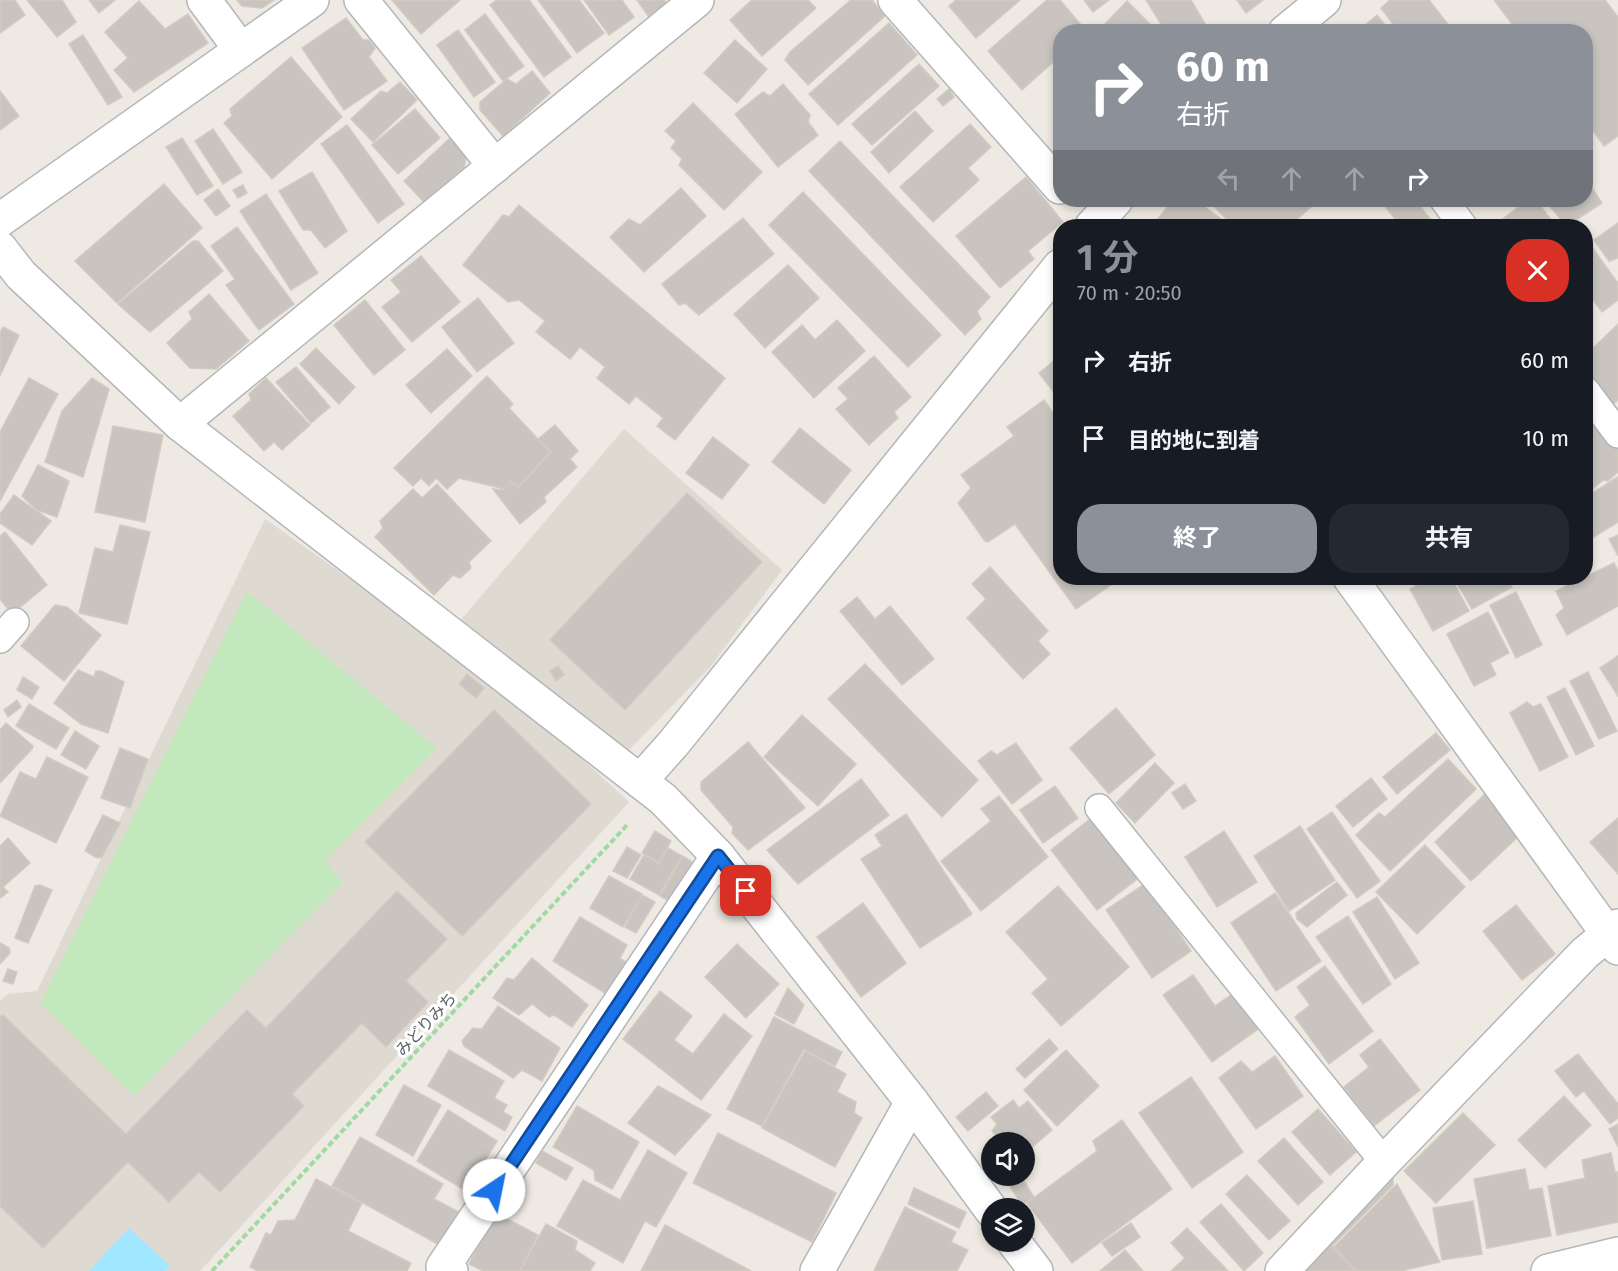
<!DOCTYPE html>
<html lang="ja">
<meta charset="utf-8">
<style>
body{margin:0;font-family:"Fira Sans","Noto Sans JP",sans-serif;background:#242831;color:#f1f3f6;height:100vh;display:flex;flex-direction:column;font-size:22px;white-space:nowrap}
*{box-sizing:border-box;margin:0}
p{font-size:20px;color:#9ea1a6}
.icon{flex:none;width:33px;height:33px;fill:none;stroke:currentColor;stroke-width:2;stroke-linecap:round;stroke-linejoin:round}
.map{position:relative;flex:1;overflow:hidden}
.sheet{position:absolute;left:1053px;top:219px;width:540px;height:366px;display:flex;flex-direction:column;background:#171b24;border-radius:24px;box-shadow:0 3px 9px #0003}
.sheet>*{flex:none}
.guide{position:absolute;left:1053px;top:24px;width:540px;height:183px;border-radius:24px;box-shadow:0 3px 9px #0003;background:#8c9099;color:#fff;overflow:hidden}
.tools{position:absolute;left:981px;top:1132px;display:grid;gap:12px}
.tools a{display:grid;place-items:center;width:54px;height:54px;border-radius:50%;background:#171b24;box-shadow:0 3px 9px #0003;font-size:30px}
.pin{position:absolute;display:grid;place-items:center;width:51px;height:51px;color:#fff;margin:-26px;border-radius:12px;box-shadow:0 3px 9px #0006}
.me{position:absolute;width:66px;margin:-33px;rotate:34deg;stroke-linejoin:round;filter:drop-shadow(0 0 4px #0008)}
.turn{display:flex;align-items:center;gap:21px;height:126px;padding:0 24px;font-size:27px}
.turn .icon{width:78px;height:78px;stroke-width:2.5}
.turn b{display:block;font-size:42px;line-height:51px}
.lanes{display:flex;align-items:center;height:57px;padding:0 24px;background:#0003;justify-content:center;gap:30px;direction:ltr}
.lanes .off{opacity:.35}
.round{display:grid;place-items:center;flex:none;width:63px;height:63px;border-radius:24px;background:#242831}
.head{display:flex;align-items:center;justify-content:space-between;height:102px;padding:0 24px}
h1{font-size:36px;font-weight:700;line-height:45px;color:#8c9099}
.action{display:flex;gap:12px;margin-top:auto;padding:12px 24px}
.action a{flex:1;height:69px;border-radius:24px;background:#8c9099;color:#fff;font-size:24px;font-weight:700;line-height:69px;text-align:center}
.action a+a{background:#242831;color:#f1f3f6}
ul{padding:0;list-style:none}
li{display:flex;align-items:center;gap:18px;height:78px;padding:0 24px}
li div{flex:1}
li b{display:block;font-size:22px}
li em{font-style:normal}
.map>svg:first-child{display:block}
.education{fill:#ded9d1}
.green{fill:#c4e8bd}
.water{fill:#a1e7ff}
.building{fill:#c9c4bf;stroke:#d3cac0;stroke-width:1.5}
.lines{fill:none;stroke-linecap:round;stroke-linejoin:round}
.service-casing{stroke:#b3b7ba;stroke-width:30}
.minor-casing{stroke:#b3b7ba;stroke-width:36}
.tertiary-casing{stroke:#b3b7ba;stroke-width:36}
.path{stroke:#9fdaa4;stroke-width:4;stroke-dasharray:6 3;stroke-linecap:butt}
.service{stroke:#fff;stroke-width:27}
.minor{stroke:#fff;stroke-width:33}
.tertiary{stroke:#fff;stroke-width:33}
.route-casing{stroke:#114b97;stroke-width:15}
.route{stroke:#1a73e8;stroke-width:10}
.labels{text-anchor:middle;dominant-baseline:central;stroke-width:6;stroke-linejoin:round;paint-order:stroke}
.street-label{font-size:16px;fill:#5a6064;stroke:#fff}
</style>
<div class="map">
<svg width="1618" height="1271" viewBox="0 0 1618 1271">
<rect width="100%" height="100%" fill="#eee9e2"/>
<g class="education">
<path d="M624,429l158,141 -71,96 -83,85 -169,-129z"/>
<path d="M265,519l236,166 128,117 -429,469h-200v-270l8,-7 29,-3z"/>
</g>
<path class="green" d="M247,591l190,157 -112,113 18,21 -209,214 -94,-93z"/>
<path class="water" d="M129,1228l41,38 -5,5h-76z"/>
<g class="building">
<path d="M0,0h15l10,15 -25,18z"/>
<path d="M27,0h35l14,22 -19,15z"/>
<path d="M89,0h26l-16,13z"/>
<path d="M237,0h37l-12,8 -20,-2z"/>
<path d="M392,0h68l-39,34z"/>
<path d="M497,0h32l42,57 -27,20 -54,-72z"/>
<path d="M538,0h41l25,33 -27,20z"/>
<path d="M584,0h38l12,17 -25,18z"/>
<path d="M637,0h27l3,3 -18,14z"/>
<path d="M752,0h56l8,8 -54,48 -32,-36z"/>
<path d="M851,0h21l13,16 -77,69 -23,-25 5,-8z"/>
<path d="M956,0h64l-44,38 -27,-32z"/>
<path d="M1047,0h13l27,32h-27v24l-38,34 -34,-39z"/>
<path d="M1084,0h25l-16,12z"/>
<path d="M1146,0h45l19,32h-44z"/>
<path d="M1237,0h26l-17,13z"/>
<path d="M1390,0h39l25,32h-55l-18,-24z"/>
<path d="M1494,0h111l13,17v119l-14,10 -18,-25v-89h-68z"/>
<path d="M139,1l26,28 23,-15 20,29 -74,49 -20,-22 14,-12 -23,-26z"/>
<path d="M1127,1l31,31h-52l-4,-5z"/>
<path d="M485,14l39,52 -21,15 -38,-51z"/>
<path d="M1377,15l14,17h-34z"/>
<path d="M346,18l17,22h6l6,8 -6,9 18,24 -43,29 -42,-62z"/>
<path d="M889,23l28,32 -79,70 -29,-31z"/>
<path d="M458,30l37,52 -21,15 -37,-52z"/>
<path d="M83,35l39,62 -14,8 -39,-61z"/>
<path d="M735,40l32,29 -30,34 -33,-30z"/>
<path d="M291,57l51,60 -70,62 -48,-56 8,-7 -2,-7z"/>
<path d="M919,64l20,22 -67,59 -20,-21z"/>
<path d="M532,71l18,22 -47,43 -23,-26v-8l27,-23 9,5z"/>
<path d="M400,82l17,18 -44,42 -22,-23 30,-28 6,2z"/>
<path d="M783,84l27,31 -2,7 10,13 -40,32 -43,-53 28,-22 7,4z"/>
<path d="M949,89l5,8 -11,9 -6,-7z"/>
<path d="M0,91l19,25 -19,14z"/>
<path d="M693,103l69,69 -38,38 -45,-45 3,-6 -11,-11 5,-7 -11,-10z"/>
<path d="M415,109l25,29 -42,36 -26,-29z"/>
<path d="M915,111l18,20 -44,42 -18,-21z"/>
<path d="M970,124l21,23 -23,21 11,12 -46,42 -33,-35z"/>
<path d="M347,125l57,79 -26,19 -57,-79z"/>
<path d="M213,129l29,43 -19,12 -28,-43z"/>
<path d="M182,138l31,48 -16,9 -31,-48z"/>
<path d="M450,138l17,16 -3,13 -40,35 -20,-21z"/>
<path d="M840,141l150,156 -13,14 4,8 -16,16 -156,-164z"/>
<path d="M312,172l35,59 -22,17 -14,-18h-8l-24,-39z"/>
<path d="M1026,177l37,45 -35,29 6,8 -34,29 -44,-52z"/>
<path d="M1586,179l16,24 -35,23 -23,-26h42z"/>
<path d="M164,184l38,44 -85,75 -42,-42z"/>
<path d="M243,185l4,8 -9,5 -5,-8z"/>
<path d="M681,188l25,28 -62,56 -34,-35 19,-18 11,6z"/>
<path d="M218,189l12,17 -14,10 -12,-16z"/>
<path d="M803,192l138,143 -33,32 -139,-142z"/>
<path d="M266,194l52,79 -27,17 -51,-79z"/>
<path d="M1173,200h22l29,21 -4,5h-68z"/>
<path d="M1208,200h111l-30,26h-56z"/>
<path d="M1380,200h35l21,26h-35z"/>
<path d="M1528,200h8l20,26h-57l-3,-2z"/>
<path d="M519,205l206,173 -50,62 -18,-14 6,-8 -27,-22 -7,8 -32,-26 8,-11 -25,-20 -10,12 -34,-27 9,-11 -26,-21 -11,2 -45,-37 40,-50 6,2z"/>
<path d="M743,218l31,36 -75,61 -14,-12 -6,2 -17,-21z"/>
<path d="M1618,223v35l-9,3 -15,-21z"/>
<path d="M237,227l57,77 -35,26 -33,-45 9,-6 -24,-33z"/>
<path d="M193,241h5l25,30 -73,61 -32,-28z"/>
<path d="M1591,246l27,37v17l-16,12 -16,-22v-40z"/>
<path d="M421,256l39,46 -48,40 -30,-35 19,-15 -10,-12z"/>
<path d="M788,265l31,33 -54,50 -31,-34z"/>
<path d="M209,294l40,47 -33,28 -26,-1 -23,-25 25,-24 -3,-7z"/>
<path d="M478,298l36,45 -37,29 -35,-45z"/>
<path d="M365,300l40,50 -31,25 -40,-50z"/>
<path d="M837,320l28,31 -51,47 -42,-46 30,-27 13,15z"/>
<path d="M1618,324v76l-6,5 -26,-28v-22z"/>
<path d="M3,327l16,8 -19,41v-43z"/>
<path d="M316,348l39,39 -16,17 -39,-40z"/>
<path d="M447,349l25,27 -41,37 -25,-28z"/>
<path d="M874,356l37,41 -17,15 4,6 -29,27 -33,-36 12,-10 -10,-11z"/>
<path d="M1060,356v44l-21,-27z"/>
<path d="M296,367l34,40 -19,16 -35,-41z"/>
<path d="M487,376l26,28 -4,4 41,44 -32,35 -7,-6 -7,8 -45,-11 -12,11 -11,-11 -7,8 -8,-8 -8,8 -19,-18z"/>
<path d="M29,378l29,16 -58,107v-69z"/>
<path d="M92,378l17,11 -26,88 -38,-15 17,-51z"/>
<path d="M266,378l44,47 -28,25 -8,-8 -10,9 -31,-35 18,-16 -2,-6z"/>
<path d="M1044,400l16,23v155h61l-45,31 -61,-85 -27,18 -3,-1 -27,-38 13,-15 -10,-13 53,-39 -7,-9z"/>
<path d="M1593,413l25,31v28l-10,9 -5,-1 -9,8h-8v-69z"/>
<path d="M555,425l23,26 -8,8 7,8 -33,30 2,5 -26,22 -27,-35 11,1 6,-8 8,6 33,-36 -13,-13z"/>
<path d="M113,426l50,9 -18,87 -50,-10z"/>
<path d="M800,428l51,42 -27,34 -52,-42z"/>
<path d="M713,437l36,28 -27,34 -36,-26z"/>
<path d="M38,465l31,16 -12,36 -20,-7 -15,-14z"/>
<path d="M1618,477v45l-32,20v-45z"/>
<path d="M437,484l54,57 -22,21 2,6 -11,10 -7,-3 -19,20 -59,-58 8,-9 -3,-7 33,-32 9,9z"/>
<path d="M687,493l75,69 -137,148 -75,-70z"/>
<path d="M14,495l37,26 -19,24 -32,-22v-9z"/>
<path d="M120,525l30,7 -23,92 -48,-11 16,-65 18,4z"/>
<path d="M5,532l42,53 -35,29 -12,-15v-63z"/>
<path d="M1618,535v21l-9,-17z"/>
<path d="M1614,563l4,8v35l-51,29 -11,-20 8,-7 -8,-17z"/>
<path d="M990,567l58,64 -10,10 12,13 -27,25 -56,-61 19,-19 -14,-15z"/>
<path d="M1431,578h20l18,33 -36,20 -23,-42z"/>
<path d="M1454,578h53l5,9 -40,22z"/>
<path d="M1516,592l26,53 -26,13 -26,-53z"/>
<path d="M857,597l18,22 15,-13 44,53 -32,26 -62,-74z"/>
<path d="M55,605l12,2 34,28 -37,46 -43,-35z"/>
<path d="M1488,612l21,41 -19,10 6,12 -22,11 -27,-52z"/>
<path d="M1618,656v40l-18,-28z"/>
<path d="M865,664l113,116 -36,37 -114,-118z"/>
<path d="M558,666l6,9 -8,6 -6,-10z"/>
<path d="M78,670l16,7 2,-6h5l23,11 -16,51 -27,-9 -27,-21z"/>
<path d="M1588,672l29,59 -18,8 -29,-58z"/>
<path d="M467,674l17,14 -8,10 -17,-14z"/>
<path d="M23,677l16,10 -7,12 -15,-9z"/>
<path d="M1565,688l29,58 -18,9 -29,-58z"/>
<path d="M17,700l4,7 -13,10 -4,-7z"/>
<path d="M1527,702l6,5 8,-3 27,53 -28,14 -30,-58z"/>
<path d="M29,704l40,24 -13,21 -40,-23z"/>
<path d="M1116,708l39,47 -46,39 -39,-46z"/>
<path d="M494,710l97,94 -129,132 -97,-94z"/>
<path d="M802,715l54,49 -38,42 -54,-49z"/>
<path d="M6,723l27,23 -1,3 -32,34v-53z"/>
<path d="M75,731l24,15 -13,23 -25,-14z"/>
<path d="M1436,733l14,17 -53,44 -14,-17z"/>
<path d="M748,742l57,66 -57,42 -16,-17 1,-6 -32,-37v-8z"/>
<path d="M1016,743l26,37 -30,24 -34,-43 13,-10 6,4z"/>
<path d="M120,748l28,11 -18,49 -29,-10z"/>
<path d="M47,757l41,20 -32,66 -56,-27 20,-44 16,7z"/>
<path d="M1448,759l28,30 -86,82 -34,-36 23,-22 6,4z"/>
<path d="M1155,763l19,20 -39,40 -19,-20z"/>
<path d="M1371,778l16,21 -34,28 -17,-21z"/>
<path d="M861,779l28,36 -91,69 -31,-34z"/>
<path d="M1185,784l11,17 -13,8 -11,-16z"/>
<path d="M1055,786l23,32 -35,25 -23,-33z"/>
<path d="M1485,794l36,40 -50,47 -36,-39z"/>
<path d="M999,796l49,61 -67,54 -40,-50 50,-40 -10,-12z"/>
<path d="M1332,812l48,69 -23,17 -50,-69z"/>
<path d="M906,814l66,100 -52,34 -59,-89 21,-13 -7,-11z"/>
<path d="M103,815l17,8 -18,34 -5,1 -12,-7z"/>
<path d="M1095,815l46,61 -44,34 -46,-60z"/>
<path d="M1618,818v56l-28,-32z"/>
<path d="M1300,826l35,54 -46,31 -35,-55z"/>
<path d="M655,831l16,10 -12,21 -17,-9z"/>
<path d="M1224,831l33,51 -40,25 -32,-50z"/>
<path d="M8,838l22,25 -27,24 5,5 -8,6v-52z"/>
<path d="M1425,845l40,42 -48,47 -41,-42z"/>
<path d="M627,847l14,8 -14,23 -14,-7z"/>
<path d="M668,848l14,8 -23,39 -29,-16 14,-24 15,9z"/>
<path d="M683,856l9,6 -23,39 -9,-5z"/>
<path d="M609,876l33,18 -19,33 -33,-19z"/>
<path d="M1337,882l10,13 -40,32 -10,-8 -1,-6z"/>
<path d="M1146,883l45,68 -39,27 -46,-68z"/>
<path d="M40,885l12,5 -24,53 -13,-5 20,-52z"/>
<path d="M1058,886l71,81 -68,59 -29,-33 16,-14 -42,-47z"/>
<path d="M397,891l50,48 -41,42 22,21 -42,45 -24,-24 -70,71 12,12 -84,86 -21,-20 -30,30 -41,-40 -85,86 -43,-42v-189l3,-2 123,119 121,-124 19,18z"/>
<path d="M1275,893l46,68 -45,30 -45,-68z"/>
<path d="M642,895l13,7 -19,31 -11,-6z"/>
<path d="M1377,897l42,66 -24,16 -42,-67z"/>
<path d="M863,903l43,60 -45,34 -44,-60z"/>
<path d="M1516,905l39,49 -33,26 -39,-49z"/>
<path d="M1348,916l43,68 -28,20 -47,-67z"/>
<path d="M580,917l47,28 -7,13 7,5 -19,32 -55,-34z"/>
<path d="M0,943l9,5 1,5 -10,11z"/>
<path d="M737,944l42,40 -33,34 -41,-41z"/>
<path d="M532,958l56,47 -16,22 -18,-12 -5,2 -17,-13 -13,11 -26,-17 14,-20 7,2z"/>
<path d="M1325,966l48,65 -44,33 -34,-47 15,-12 -13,-18z"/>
<path d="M8,969l9,3 -4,12 -10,-3z"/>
<path d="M1193,975l22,31 20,-14 26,35 -49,35 -49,-67z"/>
<path d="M788,988l16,17 -10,19 -19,-10z"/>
<path d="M660,991l32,25 -18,24 19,14 31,-40 28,22 -51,64 -78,-61z"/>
<path d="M498,1006l62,42 -18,33 -20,-11 -9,8 -49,-32 -2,-5 11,-13 9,1z"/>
<path d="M774,1017l68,35 -7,14 -31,-17 -42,77 -35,-17z"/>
<path d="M1049,1039l9,10 -33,29 -9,-9z"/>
<path d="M1380,1039l40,51 -46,36 -30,-39 25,-20 -9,-12z"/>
<path d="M449,1050l55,31 -10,17 13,7 -4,7 9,5 -7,14 -77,-45z"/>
<path d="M1066,1050l33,36 -42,40 -33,-36z"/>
<path d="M805,1051l41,23 -9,18 19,10 -2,11 8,5 -27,49 -73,-39z"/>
<path d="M1578,1054l40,50v14l-8,6 -26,-33 -8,6 -21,-26z"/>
<path d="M1275,1056l28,40 -47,33 -37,-51 22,-17 11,11z"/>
<path d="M1191,1077l52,75 -51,36 -53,-75z"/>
<path d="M404,1085l37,20 -28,51 -37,-21z"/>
<path d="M658,1086l53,29 -36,40 -47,-32z"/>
<path d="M986,1092l12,14 -30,25 -12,-14z"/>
<path d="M1564,1096l27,29 -46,43 -27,-28z"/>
<path d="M1013,1100l6,8 9,-7 24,29 -28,24v-11h-22l-10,-12 5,-7 -6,-7z"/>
<path d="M577,1106l62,36 -27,47 -17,-9 -1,-10 -41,-23z"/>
<path d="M1318,1109l38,43 -26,23 -38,-43z"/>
<path d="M448,1110l49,31 -31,50 -49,-30z"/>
<path d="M1463,1113l32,32 -59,58 -32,-32z"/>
<path d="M1122,1120l50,69 -100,74 -45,-60 70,-52 -4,-10z"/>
<path d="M1618,1124v23l-9,-18z"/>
<path d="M718,1133l118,60 -24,49 -119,-59z"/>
<path d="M360,1137l83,47 -9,15 27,14 -18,34 -111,-61z"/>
<path d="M1284,1138l39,44 -25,23 -40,-44z"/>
<path d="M648,1150l39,23 -31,54 -11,-6 -22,42 -66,-37 26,-46 37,20z"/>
<path d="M542,1151l31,17 -7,12 -30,-17z"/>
<path d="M1611,1153l4,19h3v50l-61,13 -9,-49 37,-8 -3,-18z"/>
<path d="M1525,1169l4,21 13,-2 9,48 -64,12 -13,-69z"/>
<path d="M1247,1175l43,46 -21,19 -43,-46z"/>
<path d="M1003,1176h18l13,21 -12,8z"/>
<path d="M316,1179l46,24 -14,28 63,32 -4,8h-149l-8,-4 16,-34 5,2 7,-14 17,-1z"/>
<path d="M1393,1179v6l-61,61 23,25h-51z"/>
<path d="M1397,1184l43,78 -39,9h-45l-22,-24z"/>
<path d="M914,1188l52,24 -7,16 -51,-24z"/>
<path d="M1473,1201l9,53 -40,6 -9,-52z"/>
<path d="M1221,1204l42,49 -19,18 -44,-49z"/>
<path d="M905,1207l51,25 -5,10 17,8 -11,21h-83z"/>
<path d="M496,1213l42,22 -19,36h-36l-14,-7z"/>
<path d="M1131,1223l9,14 -28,19 -10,-13z"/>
<path d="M546,1224l31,17 -2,9 20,13 -5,8h-70z"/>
<path d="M665,1225l86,46h-110z"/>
<path d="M1187,1228l41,43h-57l14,-13 -14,-15z"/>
<path d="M1125,1250l18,21h-43z"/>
</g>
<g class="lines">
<g class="service-casing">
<g id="service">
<path d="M1444,200l19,26"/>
<path d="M1586,391l32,43"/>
<path d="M0,639l15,-17"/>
<path d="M1099,808l285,354"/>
</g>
</g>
<g class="minor-casing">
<g id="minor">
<path d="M204,0l37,50"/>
<path d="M361,0l134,166"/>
<path d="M697,0l-517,424 483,375 55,57 194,246 80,109"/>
<path d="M895,0l165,187"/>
<path d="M1285,32l39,-32"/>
<path d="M0,220l312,-220"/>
<path d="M1092,226l24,-26"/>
<path d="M1350,578l268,370"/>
<path d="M640,781l33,-37 387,-478"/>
<path d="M1014,1242l22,29"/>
<path d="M451,1271l-8,-4 275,-411"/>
<path d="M817,1271l95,-169"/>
<path d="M1282,1271l102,-109 201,-209 33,-27"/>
<path d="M1548,1271l70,-17"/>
</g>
</g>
<g class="tertiary-casing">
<path id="tertiary" d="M0,248l21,27 159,149"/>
</g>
<path class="path" d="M212,1271l416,-447"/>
<use href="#service" class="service"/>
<use href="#minor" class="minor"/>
<use href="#tertiary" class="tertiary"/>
</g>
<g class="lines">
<g class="route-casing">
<path id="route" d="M494,1190l224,-334 28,35"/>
</g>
<use href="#route" class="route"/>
</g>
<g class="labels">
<g class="street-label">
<text transform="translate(426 1024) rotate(-47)">みどりみち</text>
</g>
</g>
</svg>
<div class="tools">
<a><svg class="icon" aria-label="sound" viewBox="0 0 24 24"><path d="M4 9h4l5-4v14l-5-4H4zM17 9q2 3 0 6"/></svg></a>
<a><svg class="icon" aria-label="layers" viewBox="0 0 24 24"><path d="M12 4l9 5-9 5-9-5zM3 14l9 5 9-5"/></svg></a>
</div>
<div class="pin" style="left:746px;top:891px;background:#d93025"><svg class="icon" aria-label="arrive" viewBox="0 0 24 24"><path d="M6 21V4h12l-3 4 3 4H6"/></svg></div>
<svg class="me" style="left:494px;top:1190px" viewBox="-20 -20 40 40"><circle r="19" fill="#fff"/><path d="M0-13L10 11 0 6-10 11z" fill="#1a73e8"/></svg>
<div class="guide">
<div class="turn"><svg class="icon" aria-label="right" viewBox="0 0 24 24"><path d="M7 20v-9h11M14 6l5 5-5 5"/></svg><div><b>60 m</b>右折</div></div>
<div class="lanes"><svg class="icon off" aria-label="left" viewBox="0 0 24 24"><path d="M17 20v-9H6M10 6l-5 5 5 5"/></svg><svg class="icon off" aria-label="ahead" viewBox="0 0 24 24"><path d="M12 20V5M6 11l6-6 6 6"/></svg><svg class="icon off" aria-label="ahead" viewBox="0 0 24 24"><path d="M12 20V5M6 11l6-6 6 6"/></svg><svg class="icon" aria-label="right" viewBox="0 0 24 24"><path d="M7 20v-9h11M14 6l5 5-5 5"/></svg></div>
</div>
<section class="sheet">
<div class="head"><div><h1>1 分</h1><p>70 m · 20:50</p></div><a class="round" style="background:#d93025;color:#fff"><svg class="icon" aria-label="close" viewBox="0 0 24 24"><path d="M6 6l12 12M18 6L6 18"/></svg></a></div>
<ul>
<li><svg class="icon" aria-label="right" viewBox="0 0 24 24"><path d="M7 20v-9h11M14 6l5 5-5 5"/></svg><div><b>右折</b></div><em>60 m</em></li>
<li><svg class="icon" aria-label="arrive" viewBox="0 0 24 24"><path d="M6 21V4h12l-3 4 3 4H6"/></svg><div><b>目的地に到着</b></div><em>10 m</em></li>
</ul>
<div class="action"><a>終了</a><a>共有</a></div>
</section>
</div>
